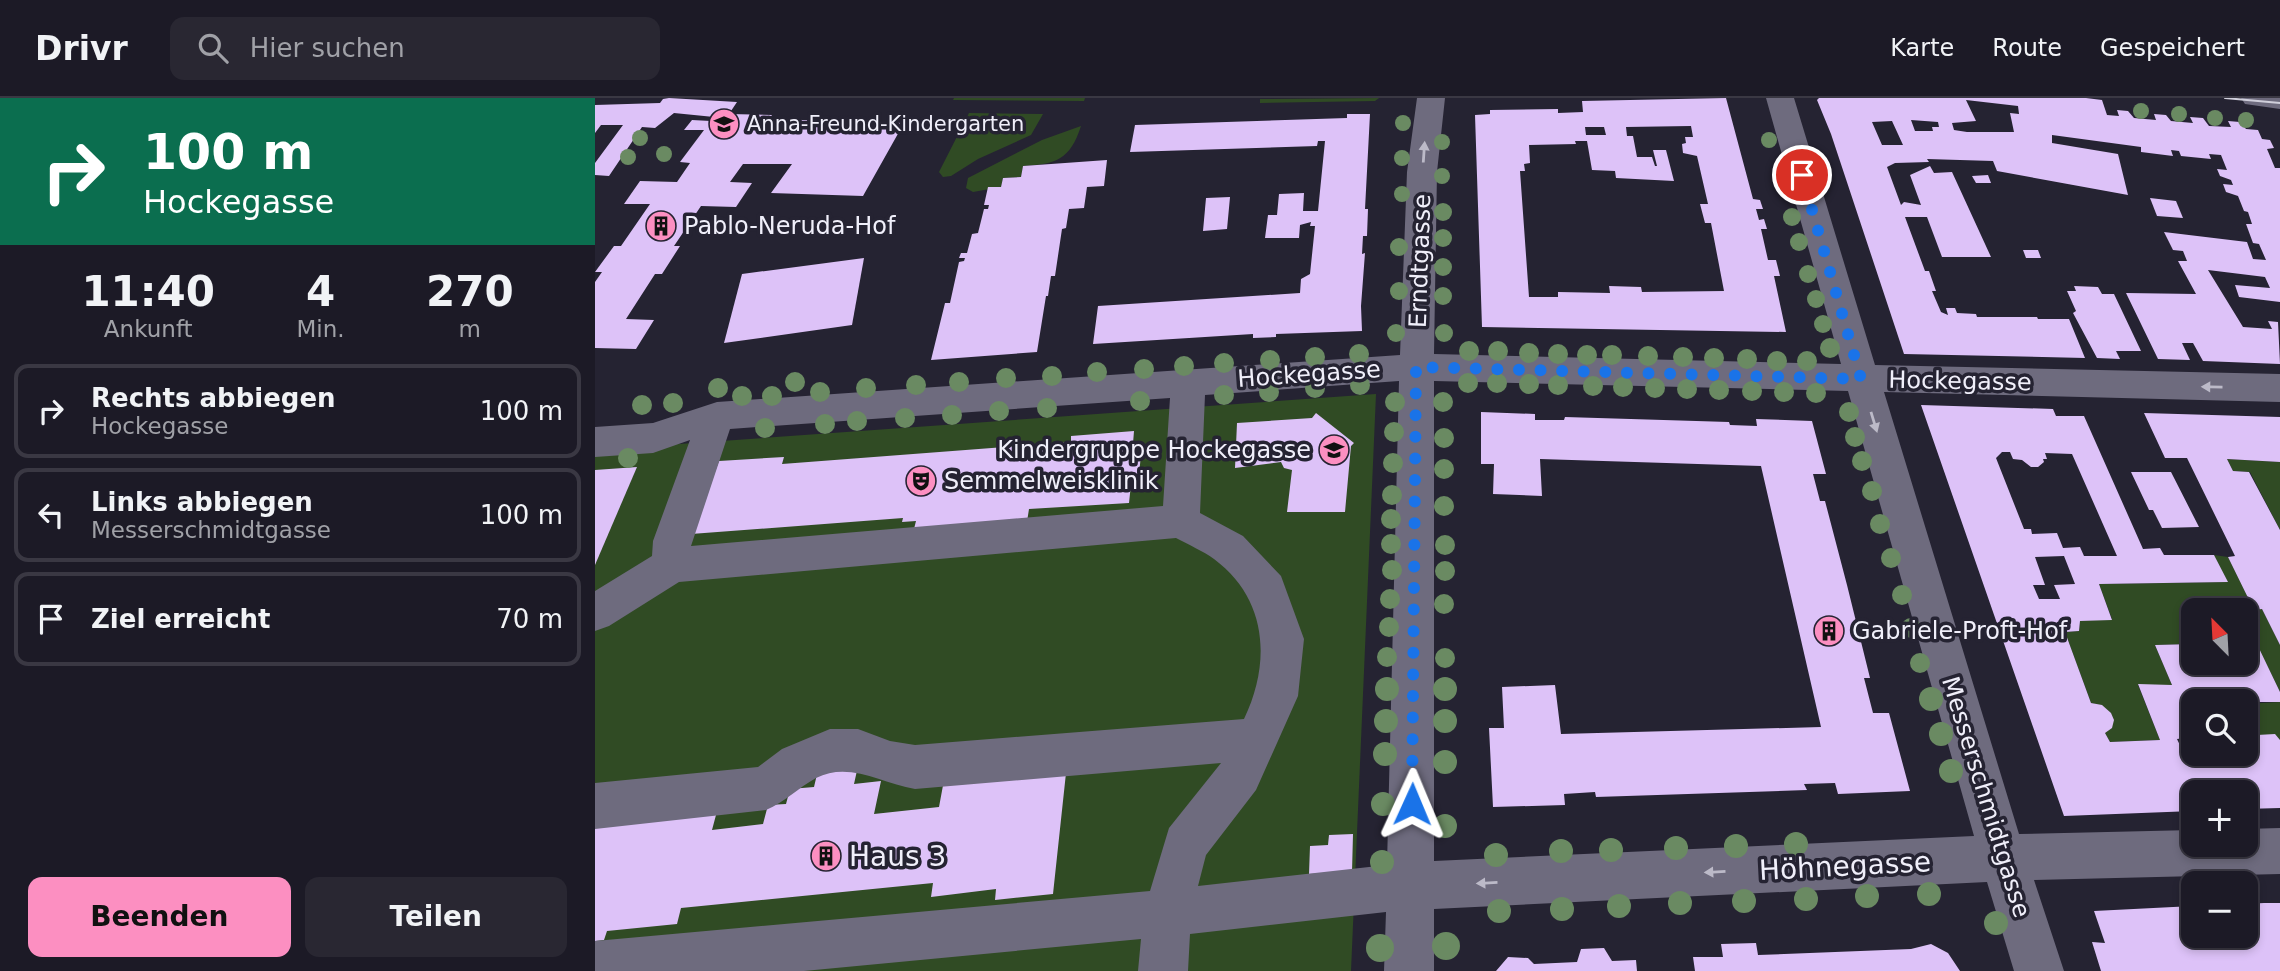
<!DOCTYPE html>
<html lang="de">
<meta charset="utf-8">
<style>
body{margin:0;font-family:"DejaVu Sans",sans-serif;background:#292732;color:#f1f3f6;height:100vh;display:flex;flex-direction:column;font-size:26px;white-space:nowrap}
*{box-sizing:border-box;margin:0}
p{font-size:23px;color:#a0a1a7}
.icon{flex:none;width:38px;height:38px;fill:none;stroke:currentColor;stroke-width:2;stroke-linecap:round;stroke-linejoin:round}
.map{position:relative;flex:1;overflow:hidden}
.drawer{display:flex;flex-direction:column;background:#1c1a26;width:595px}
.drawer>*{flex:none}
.hud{background:#0b6e4f;color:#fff;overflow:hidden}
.needle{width:46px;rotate:336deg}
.fabs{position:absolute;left:1586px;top:500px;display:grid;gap:14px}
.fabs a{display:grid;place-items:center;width:77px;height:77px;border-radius:14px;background:#1c1a26;box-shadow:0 4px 10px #0003,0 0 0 2px #3a3843;font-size:35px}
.pin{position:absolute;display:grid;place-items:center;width:60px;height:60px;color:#fff;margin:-30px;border:4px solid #fff;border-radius:50%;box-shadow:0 2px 7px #0007}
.me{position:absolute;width:77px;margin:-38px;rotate:1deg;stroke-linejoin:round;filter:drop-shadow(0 0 5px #0008)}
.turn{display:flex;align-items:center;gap:24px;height:147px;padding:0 28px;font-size:32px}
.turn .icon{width:91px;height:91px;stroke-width:2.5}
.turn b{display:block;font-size:49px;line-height:60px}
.eta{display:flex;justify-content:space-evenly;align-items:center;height:119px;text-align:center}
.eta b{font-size:42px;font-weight:700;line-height:49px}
.cta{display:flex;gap:14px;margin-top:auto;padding:14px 28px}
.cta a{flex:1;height:80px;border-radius:14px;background:#fc8fc1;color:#111;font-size:28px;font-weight:700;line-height:80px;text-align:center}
.cta a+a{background:#292732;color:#f1f3f6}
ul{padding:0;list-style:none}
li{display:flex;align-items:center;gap:21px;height:94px;margin:0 14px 10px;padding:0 14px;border:4px solid #3a3843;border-radius:14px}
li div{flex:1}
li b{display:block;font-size:26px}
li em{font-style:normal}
header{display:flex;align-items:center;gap:42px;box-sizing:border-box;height:98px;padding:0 35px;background:#1c1a26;border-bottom:2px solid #3a3843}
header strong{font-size:33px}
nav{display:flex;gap:38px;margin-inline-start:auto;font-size:24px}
.search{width:490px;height:63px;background:#292732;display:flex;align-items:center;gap:18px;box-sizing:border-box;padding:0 24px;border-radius:14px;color:#a0a1a7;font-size:26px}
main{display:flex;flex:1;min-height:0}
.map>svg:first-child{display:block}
.green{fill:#304b24}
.building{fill:#ddc2f8;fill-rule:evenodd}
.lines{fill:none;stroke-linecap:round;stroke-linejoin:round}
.minor{fill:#6e6b7e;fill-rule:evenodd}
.tram{stroke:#d0cfdb;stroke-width:2}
.tree{fill:#6a8a62}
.oneway{fill:#bcbac8}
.route{stroke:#1a73e8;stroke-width:12;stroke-dasharray:0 21.6}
.labels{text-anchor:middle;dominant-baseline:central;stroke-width:7;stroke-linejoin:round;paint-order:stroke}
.far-poi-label{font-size:21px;fill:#f0effa;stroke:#252332;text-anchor:start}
.poi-label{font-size:24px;fill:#f0effa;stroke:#252332;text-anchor:start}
.street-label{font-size:24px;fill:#f0effa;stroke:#252332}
.near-poi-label{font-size:28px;fill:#f0effa;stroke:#252332;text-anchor:start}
.near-street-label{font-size:28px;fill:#f0effa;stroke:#252332}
</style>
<header>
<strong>Drivr</strong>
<div class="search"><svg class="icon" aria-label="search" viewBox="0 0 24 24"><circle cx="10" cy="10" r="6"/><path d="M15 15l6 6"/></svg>Hier suchen</div>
<nav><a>Karte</a><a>Route</a><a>Gespeichert</a></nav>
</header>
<main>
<section class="drawer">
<div class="hud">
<div class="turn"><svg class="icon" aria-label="right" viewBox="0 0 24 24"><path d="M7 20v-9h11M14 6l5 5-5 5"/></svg><div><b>100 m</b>Hockegasse</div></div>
</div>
<div class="eta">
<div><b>11:40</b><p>Ankunft</p></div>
<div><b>4</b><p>Min.</p></div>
<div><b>270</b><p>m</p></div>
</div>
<ul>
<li><svg class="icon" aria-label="right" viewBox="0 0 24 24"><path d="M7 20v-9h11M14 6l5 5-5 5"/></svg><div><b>Rechts abbiegen</b><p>Hockegasse</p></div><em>100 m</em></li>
<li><svg class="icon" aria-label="left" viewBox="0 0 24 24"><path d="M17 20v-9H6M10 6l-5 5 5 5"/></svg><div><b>Links abbiegen</b><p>Messerschmidtgasse</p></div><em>100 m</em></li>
<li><svg class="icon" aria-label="arrive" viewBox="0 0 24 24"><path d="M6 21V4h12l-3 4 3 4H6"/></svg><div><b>Ziel erreicht</b></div><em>70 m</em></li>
</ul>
<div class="cta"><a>Beenden</a><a>Teilen</a></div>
</section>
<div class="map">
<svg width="1685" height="873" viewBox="0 0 1685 873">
<rect width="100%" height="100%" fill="#252332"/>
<g class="green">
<path d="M359,0h131l-1,3 -131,-1z"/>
<path d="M784,0l-4,3 -115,2v-4z"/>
<path d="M374,15l74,1 -12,21 -53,24 -27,17 -8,1 -4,-5z"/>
<path d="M486,28c-11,34 -25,38 -58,40l-2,11 -18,1 -2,9 -28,5 -7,-4 2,-10 74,-38z"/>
<path d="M781,296l-25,577h-756v-521z"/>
<path d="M1632,361l53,3v68l-30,-58 -17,-1z"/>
<path d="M1619,457l14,2 26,52h8l18,36v47l-24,-49h-11v-32h-52v33l-38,1 17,40h-34l22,55 -50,2 -5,-9c18,-14 2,-27 -14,-30l-26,-71 14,-1 1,-10 32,-2 -13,-35 128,-2z"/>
<path d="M1685,604v38l-22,-5 2,6h-15v-37z"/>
</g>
<g class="building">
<path d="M74,0l68,4 -8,12 43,1 -3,4 135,4 -41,73 -92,-3 21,-29h-49l-13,18 22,1 -16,24 -35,-1 -27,40h6l-18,28h-7l-29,45 28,1 -18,29 -41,-1v-66l7,-10h-7l19,-26h7l29,-42h-26l16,-23 37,1 13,-19 -10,-1 24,-32h-20l8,-10 19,1 3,-4 -40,-4 -19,15 -13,-1 -33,49 -14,-1v-12l28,-38h-22l-6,8v-28l65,-2 3,-4z"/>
<path d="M1131,0l27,101 7,1 3,9h-7l3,11 5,-1 3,10h-6l7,31h8l4,16h-6l12,56 -304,-5 -7,-212 15,-1v-4l68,-1v4l25,-1 -1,-11zM1096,28l2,11h-8l1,6 -4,1 1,9 14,3 11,48h-8l5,19h6l13,68 -82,1 -1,-5 -32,-1 1,7 -52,-1v5h-29l-9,-126h5l-1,-7 6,-1 -1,-18 47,-1 -1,-3h12l5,29 23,1 1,7 58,3 -8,-31h-13l4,16h-2l-3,-9h-15l-4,-21h-6l-1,-9zM990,29h19l2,8h-20z"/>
<path d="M1224,0h267l16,2 5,15 12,1 -2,-6 11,1 6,7 22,2 -2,-6 12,1 5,6 22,2 -3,-6 13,1 6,8 22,1 -3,-6 12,1 6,7 12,1 4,9 8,1 4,8 -7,1 8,19h5v134l-41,-5 -4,-12 35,3 -5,-11 -57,-7 35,57 29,2 -4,-8 10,1 2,42 -77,-3 -10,-18h-11l8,17 -32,-1 -32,-66 70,1 -18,-33h9l-4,-10 -10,-1 -9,-18 83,10 6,17 13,1 -7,-16 -6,-1 -7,-19h6l-4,-12 -4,-1 -6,-15 -12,-4 -3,-8 10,1 -2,-5 -11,-4 -3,-7 10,1 -6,-15 -12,-1 2,5 -30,-3 -2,-5 -8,-1 2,6 -32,-4v-5l-89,-12v8l66,11 10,41 -131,-24 -4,-10 -66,-2 2,3 -34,1 -8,4 14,38 3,-3 17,3 -11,-30 20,-9 4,7 18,-1 39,85h-49l-15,-40h-22l20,54h4l7,20h-4l9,21 7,3 -2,-7h9l2,5 19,1 1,3h60l1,2h31l16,39 -181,-4 -73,-220 -14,-34zM1371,2l52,6 1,8 -9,-1 4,19h-47l-13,-2 -2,-7 24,-2zM1316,22l27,2 1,5h-7l1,4h-18zM1297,23l11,24h-21l-10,-23z"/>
<path d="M752,16h23l-5,95h3l-1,27h-4l-1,18 3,-1 -4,53 1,25 -86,3v3l-23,1v-4l-160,10 5,-38 202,-13 1,-14 9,-5 5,-48h-5l1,-4 -11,3 -1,13h-34l3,-23h9l2,-21 25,-1 -1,18h15l7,-70h-7l-1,5 -187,6 5,-27 212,-7z"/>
<path d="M512,62l-3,26 -17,1 -3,21 -15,1 -3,19 -4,1 -7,47h-4l-3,20h-2l-9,56 -106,8 14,-57h5l9,-41 5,-1 1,-3h-6l2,-5h6l5,-19 6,-1 6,-24h4l1,-4h-5l4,-18h13l2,-9 18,-1 2,-11z"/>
<path d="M1393,77l3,8h-15l-4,-7z"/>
<path d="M635,99l-3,32 -24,2 3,-33z"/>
<path d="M1555,100l26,3 7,17 -26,-2z"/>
<path d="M1428,152h15l3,8h-15z"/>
<path d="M269,160l-12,67 -128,18 18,-69z"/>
<path d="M1479,188l24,1 4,7h12l27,57h-25l4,8 -23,-1 -24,-45 3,-2 -9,-20h9z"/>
<path d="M1326,307l132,4 3,7h28l59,133 17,-1 4,7h50l14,27 -129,2 13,36 -32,1 -1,10 -14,1 26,71 11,2 9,8 3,7 -2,8 -7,5 5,9 50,-2 -22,-56 34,1 -17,-40 38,-1v19h52v-20l11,-1 24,50v10h-87l-13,2 13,33 -16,2 9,19 16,-1 -1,-3h44v-13h15l-3,-6 18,-1 5,6v68l-35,1v-16h-52v18l-129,5zM1407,354h8l3,7 9,1 9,7h7l6,-5 -1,-3h4l-2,-6 27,1 45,102h-33l-4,-9 -17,1 -6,-15 -25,1 -1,-5h-7l-28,-71zM1469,458l11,28 -21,1 6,14h-21l-6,-14h12l-10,-28z"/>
<path d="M886,314l54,2v6h29l1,-3 164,5 1,3 27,1 -1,-7 56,2 14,53h-13l7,27h5l22,84 23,93h-6l9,35h16l21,78 -72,3 -3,-11 -31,1 3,6 -211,7 -1,-5 -31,2 1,11 -72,2 -4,-79h15l-2,-41 53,-2 6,49 260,-7 -60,-261 -221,-7 2,37 -49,-2 1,-30h-13z"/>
<path d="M721,315l38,30 -3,3 -6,66h-58l5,-42 -8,-2 -3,-6 -46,6 2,-45 75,-5z"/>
<path d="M1549,315l136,4v45l-53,-3 6,12 16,1 31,58v115l-18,-36 -8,1 -26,-53 7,-1 -48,-98h-22z"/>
<path d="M539,333l-2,25 9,-1 -2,19 -7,1 -3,28 -100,6 -3,19 -114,9 4,-16 -14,1 1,-4 -212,16 28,-73 65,-4 -2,7 289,-22v-6z"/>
<path d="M42,369l-42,98v-95z"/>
<path d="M1536,374h40l28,55 -37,1 -9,-18h-4z"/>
<path d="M263,668l-4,18 27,-3 -7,33 65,-7 5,-27 122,-7 -13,121 -58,6 1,-11 -65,8 2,-14 -252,25 -4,16 -70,7 -3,9 -9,1v-123l125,-18 -8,30 51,-6 5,-19 18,-1 4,-15 24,-2 4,-17z"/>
<path d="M758,736l-1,38 -43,2 1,-28 18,-1 1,-10z"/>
<path d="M1669,805h16v68h-179l-9,-29 13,1 -11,-32 99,-5v30h52v-32z"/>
<path d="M1161,845l2,12 153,-6 20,-5 17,9 12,18h-265l-2,-14h30l-2,-13z"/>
<path d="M1009,850l8,13 24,-1 1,11h-141l12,-14 20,1 6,6 43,-2 4,-13z"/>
</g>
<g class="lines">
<g class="minor">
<path d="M822,0h28l-8,74 -3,182 407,10 -75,-266h28l81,267 405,9v28l-396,-10 135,442 174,-4v15h52v-16l35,-1v46l-246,6 30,91h-50l-27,-89 -553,27v62h-50l2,-59 -196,22 -2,37h-50l3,-32 -337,32h-209v-30l555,-50 19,-63 52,-65 -306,26c-34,-6 -66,-28 -99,-11 -18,10 -31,24 -50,32l-171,19v-46l163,-16 24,-18 48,-20h28l32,12 25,4 329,-26c27,-56 24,-120 -30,-160 -11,-8 -25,-14 -38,-21l-497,44 -70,44 -14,5v-40l57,-35 1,-15 37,-101 -37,13 -58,4v-30l58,-4 64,-21 683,-47 7,-183zM804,283l-12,484 -189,21 8,-31 50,-65 42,-94 6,-57 -23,-63 -38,-40 -43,-23 5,-118zM839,283l414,10 126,445 -540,25zM575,300l-7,108 -472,40 39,-117z"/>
<path d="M1646,0h39v11l-35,-5z"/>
</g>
<path class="tram" d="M1630,0l55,5"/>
</g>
<g class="tree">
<circle cx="1546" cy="13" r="8"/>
<circle cx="1584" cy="16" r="8"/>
<circle cx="1620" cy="20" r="8"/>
<circle cx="1651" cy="22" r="8"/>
<circle cx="808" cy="25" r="8"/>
<circle cx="45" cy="40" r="8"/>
<circle cx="1174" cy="42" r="8"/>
<circle cx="847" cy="44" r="8"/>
<circle cx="69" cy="56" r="8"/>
<circle cx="33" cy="59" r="8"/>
<circle cx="807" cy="60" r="8"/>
<circle cx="847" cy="78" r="8"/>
<circle cx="1185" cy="78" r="8"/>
<circle cx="807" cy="96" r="8"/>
<circle cx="848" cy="114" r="9"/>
<circle cx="1197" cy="119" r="9"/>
<circle cx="848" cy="140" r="9"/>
<circle cx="1204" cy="144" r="9"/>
<circle cx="804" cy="149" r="9"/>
<circle cx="848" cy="169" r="9"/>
<circle cx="1213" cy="176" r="9"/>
<circle cx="804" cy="193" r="9"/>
<circle cx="848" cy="198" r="9"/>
<circle cx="1221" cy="201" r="9"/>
<circle cx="1228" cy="226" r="9"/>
<circle cx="801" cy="235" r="9"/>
<circle cx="849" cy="235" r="9"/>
<circle cx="1235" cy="250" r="10"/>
<circle cx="874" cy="253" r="10"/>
<circle cx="903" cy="253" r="10"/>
<circle cx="934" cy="255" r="10"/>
<circle cx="764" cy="256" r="10"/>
<circle cx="963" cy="256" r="10"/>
<circle cx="992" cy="257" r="10"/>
<circle cx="1017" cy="257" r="10"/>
<circle cx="1053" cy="258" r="10"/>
<circle cx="720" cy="259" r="10"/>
<circle cx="1088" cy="259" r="10"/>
<circle cx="1119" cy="260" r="10"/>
<circle cx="1152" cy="261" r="10"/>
<circle cx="675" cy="262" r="10"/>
<circle cx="1182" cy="263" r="10"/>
<circle cx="1212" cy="263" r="10"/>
<circle cx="629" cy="265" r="10"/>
<circle cx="589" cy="268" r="10"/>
<circle cx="549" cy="271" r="10"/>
<circle cx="502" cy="274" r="10"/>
<circle cx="457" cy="278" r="10"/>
<circle cx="411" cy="280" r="10"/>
<circle cx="200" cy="284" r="10"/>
<circle cx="364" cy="284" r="10"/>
<circle cx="873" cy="285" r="10"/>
<circle cx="902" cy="285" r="10"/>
<circle cx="934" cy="286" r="10"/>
<circle cx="321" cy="287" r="10"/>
<circle cx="765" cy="287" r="10"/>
<circle cx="963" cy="287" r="10"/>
<circle cx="998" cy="288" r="10"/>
<circle cx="1028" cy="289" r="10"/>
<circle cx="123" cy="290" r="10"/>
<circle cx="271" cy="290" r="10"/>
<circle cx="720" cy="290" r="10"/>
<circle cx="1060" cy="290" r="10"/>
<circle cx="1092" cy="291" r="10"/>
<circle cx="1124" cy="292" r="10"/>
<circle cx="1157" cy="293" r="10"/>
<circle cx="225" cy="294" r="10"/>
<circle cx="674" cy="294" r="10"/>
<circle cx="1189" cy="294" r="10"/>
<circle cx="1221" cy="295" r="10"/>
<circle cx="629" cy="297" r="10"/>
<circle cx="147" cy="298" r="10"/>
<circle cx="177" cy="298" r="10"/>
<circle cx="545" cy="303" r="10"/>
<circle cx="800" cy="304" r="10"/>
<circle cx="848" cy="304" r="10"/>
<circle cx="78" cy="305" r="10"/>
<circle cx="47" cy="307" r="10"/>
<circle cx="452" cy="310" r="10"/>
<circle cx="404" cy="313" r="10"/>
<circle cx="1254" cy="314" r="10"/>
<circle cx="357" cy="317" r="10"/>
<circle cx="310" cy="320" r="10"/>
<circle cx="262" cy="323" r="10"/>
<circle cx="230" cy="326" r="10"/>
<circle cx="170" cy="330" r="10"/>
<circle cx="799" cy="334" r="10"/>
<circle cx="1260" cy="339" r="10"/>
<circle cx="849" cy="340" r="10"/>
<circle cx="33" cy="360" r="10"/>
<circle cx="1267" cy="363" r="10"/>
<circle cx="798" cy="365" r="10"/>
<circle cx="849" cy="371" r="10"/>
<circle cx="1277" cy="393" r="10"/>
<circle cx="797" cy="397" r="10"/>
<circle cx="849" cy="408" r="10"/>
<circle cx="796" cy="421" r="10"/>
<circle cx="1285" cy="426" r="10"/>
<circle cx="796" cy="446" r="10"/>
<circle cx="850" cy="447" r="10"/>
<circle cx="1296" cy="460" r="10"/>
<circle cx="797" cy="472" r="10"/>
<circle cx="850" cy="473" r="10"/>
<circle cx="1307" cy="497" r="10"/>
<circle cx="795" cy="501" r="10"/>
<circle cx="849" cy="506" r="10"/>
<circle cx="794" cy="529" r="10"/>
<circle cx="1316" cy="530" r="10"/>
<circle cx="792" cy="559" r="10"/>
<circle cx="850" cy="560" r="10"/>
<circle cx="1325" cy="565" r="10"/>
<circle cx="792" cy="591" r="12"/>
<circle cx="850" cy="591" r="12"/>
<circle cx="1336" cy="601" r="12"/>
<circle cx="791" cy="623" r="12"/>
<circle cx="850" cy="623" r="12"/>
<circle cx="1346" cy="636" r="12"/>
<circle cx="790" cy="656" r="12"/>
<circle cx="850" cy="664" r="12"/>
<circle cx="1356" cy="673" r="12"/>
<circle cx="788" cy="706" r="12"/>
<circle cx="850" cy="728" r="12"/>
<circle cx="1201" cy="746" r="12"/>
<circle cx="1141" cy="748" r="12"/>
<circle cx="1081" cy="750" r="12"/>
<circle cx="1016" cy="752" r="12"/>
<circle cx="966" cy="753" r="12"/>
<circle cx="901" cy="757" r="12"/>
<circle cx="787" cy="764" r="12"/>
<circle cx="1334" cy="796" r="12"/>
<circle cx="1272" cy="798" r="12"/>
<circle cx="1211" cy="801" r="12"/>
<circle cx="1149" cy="803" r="12"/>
<circle cx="1085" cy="805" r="12"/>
<circle cx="1024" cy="808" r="12"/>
<circle cx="967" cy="811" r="12"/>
<circle cx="904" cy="813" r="12"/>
<circle cx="1401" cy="825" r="12"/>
<circle cx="851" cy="848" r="14"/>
<circle cx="785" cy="850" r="14"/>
</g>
<defs><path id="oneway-solid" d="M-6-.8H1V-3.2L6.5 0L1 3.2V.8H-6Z" transform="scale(1.75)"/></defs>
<g class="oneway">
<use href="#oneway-solid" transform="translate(829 54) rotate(-86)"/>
<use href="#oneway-solid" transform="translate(1617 289) rotate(-179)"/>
<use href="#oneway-solid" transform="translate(1279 324) rotate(73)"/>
<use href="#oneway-solid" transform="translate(1120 774) rotate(177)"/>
<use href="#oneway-solid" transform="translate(892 785) rotate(177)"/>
</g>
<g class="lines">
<path class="route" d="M817,706l4,-437 445,12 -59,-204"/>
</g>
<defs>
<g id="school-disc" transform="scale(1.575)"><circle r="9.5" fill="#fc8fc1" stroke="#252332"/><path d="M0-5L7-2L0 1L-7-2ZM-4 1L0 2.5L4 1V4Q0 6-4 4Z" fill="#111"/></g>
<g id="building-disc" transform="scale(1.575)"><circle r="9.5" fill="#fc8fc1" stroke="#252332"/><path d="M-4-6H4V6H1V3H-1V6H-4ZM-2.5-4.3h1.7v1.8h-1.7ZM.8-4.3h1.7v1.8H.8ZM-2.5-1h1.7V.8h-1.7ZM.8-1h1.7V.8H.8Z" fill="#111"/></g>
<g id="theatre-disc" transform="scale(1.575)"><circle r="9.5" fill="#fc8fc1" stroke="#252332"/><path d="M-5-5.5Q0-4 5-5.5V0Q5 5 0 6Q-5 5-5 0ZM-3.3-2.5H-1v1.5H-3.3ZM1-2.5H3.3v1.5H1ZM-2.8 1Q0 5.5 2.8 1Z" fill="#111"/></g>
</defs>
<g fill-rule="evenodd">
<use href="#school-disc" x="129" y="26"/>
<use href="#building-disc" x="66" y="128"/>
<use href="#school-disc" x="739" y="352"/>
<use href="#theatre-disc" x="326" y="383"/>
<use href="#building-disc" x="1234" y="533"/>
<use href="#building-disc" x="231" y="758"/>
</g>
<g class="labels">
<g class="far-poi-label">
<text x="152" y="26">Anna-Freund-Kindergarten</text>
</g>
<g class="poi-label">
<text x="89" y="128">Pablo-Neruda-Hof</text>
<text x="716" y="352" text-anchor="end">Kindergruppe Hockegasse</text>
<text x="349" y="383">Semmelweisklinik</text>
<text x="1257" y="533">Gabriele-Proft-Hof</text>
</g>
<g class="street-label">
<text transform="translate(825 163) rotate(-88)">Erndtgasse</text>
<text transform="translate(714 276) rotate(-4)">Hockegasse</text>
<text transform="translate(1365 283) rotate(1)">Hockegasse</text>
<text transform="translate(1391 699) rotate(73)">Messerschmidtgasse</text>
</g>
<g class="near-poi-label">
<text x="254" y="758">Haus 3</text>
</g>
<g class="near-street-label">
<text transform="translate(1250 768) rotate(-3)">Höhnegasse</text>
</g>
</g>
</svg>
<div class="fabs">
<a><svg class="needle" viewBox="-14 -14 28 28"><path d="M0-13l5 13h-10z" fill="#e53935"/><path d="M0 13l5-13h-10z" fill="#a0a1a7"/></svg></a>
<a><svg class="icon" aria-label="search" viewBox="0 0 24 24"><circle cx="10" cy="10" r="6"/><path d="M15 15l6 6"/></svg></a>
<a>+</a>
<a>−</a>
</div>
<div class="pin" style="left:1207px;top:77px;background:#d93025"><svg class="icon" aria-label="arrive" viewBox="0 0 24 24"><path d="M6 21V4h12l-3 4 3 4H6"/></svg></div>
<svg class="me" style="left:817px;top:706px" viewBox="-20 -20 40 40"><path d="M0-17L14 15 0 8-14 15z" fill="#1a73e8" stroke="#fff" stroke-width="4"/></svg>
</div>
</main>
